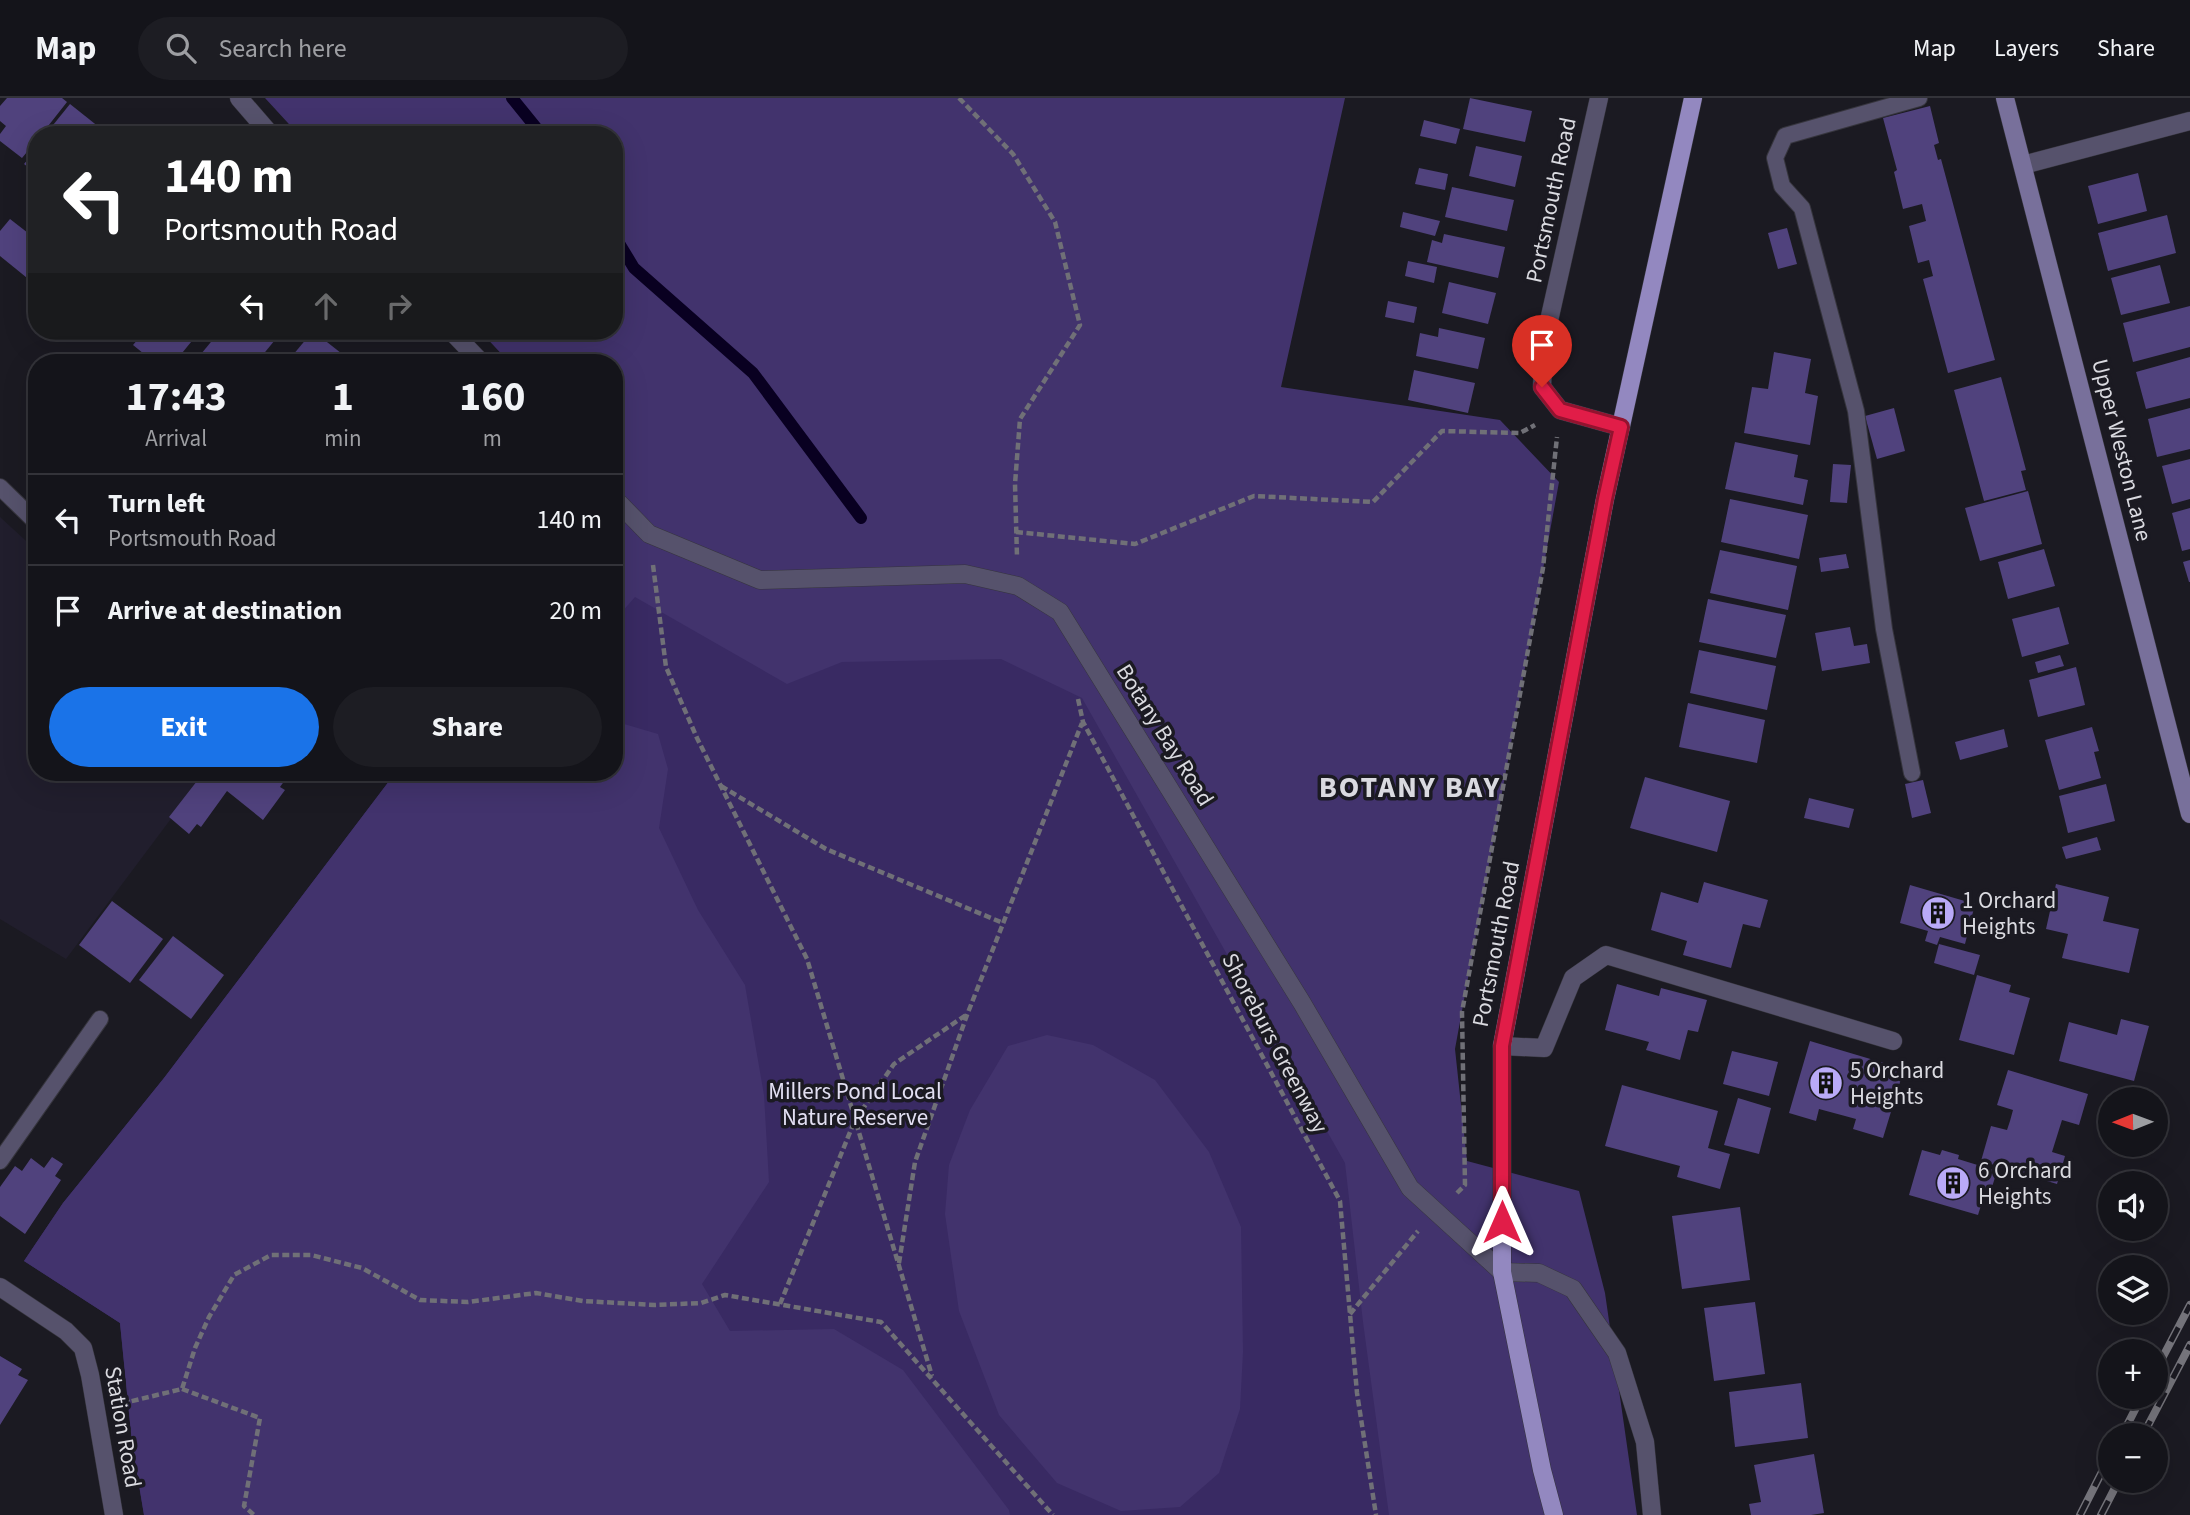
<!DOCTYPE html>
<meta charset="utf-8">
<style>
body{margin:0;font-family:"Source Sans 3",sans-serif;background:#1d1d23;color:#f1f3f6;height:100vh;display:flex;flex-direction:column;font-size:26px;white-space:nowrap}
*{box-sizing:border-box;margin:0}
p{font-size:23px;color:#9d9ea2}
.icon{flex:none;width:38px;height:38px;fill:none;stroke:currentColor;stroke-width:2;stroke-linecap:round;stroke-linejoin:round}
.map{position:relative;flex:1;overflow:hidden}
.drawer{position:absolute;left:28px;top:256px;width:595px;height:427px;display:flex;flex-direction:column;background:#14141a;border-radius:28px;box-shadow:0 7px 28px #0002,0 0 0 2px #333339}
.drawer>*{flex:none}
.top-card{position:absolute;left:28px;top:28px;width:595px;height:214px;border-radius:28px;box-shadow:0 7px 28px #0002,0 0 0 2px #333339;background:#202124;color:#fff;overflow:hidden}
.needle{width:46px;rotate:269deg}
.controls{position:absolute;left:2098px;top:989px;display:grid;gap:14px}
.controls a{display:grid;place-items:center;width:70px;height:70px;border-radius:50%;background:#14141a;box-shadow:0 7px 28px #0002,0 0 0 2px #333339;font-size:35px}
.pin{position:absolute;display:grid;place-items:center;width:60px;height:60px;color:#fff;margin:-72px -30px;border-radius:50% 50% 50% 0;rotate:-45deg;box-shadow:0 0 7px #0007}
.pin .icon{rotate:45deg}
.me{position:absolute;width:77px;margin:-38px;rotate:0deg;stroke-linejoin:round;filter:drop-shadow(0 0 5px #0008)}
.turn{display:flex;align-items:center;gap:24px;height:147px;padding:0 21px;font-size:32px}
.turn .icon{width:91px;height:91px;stroke-width:2.5}
.turn b{display:block;font-size:49px;line-height:60px}
.lanes{display:flex;align-items:center;height:66px;padding:0 21px;background:#0003;justify-content:center;gap:35px;direction:ltr}
.lanes .off{opacity:.35}
.eta{display:flex;justify-content:space-evenly;align-items:center;height:119px;text-align:center}
.eta b{font-size:42px;font-weight:700;line-height:49px}
.primary-button{display:flex;gap:14px;margin-top:auto;padding:14px 21px}
.primary-button a{flex:1;height:80px;border-radius:42px;background:#1a73e8;color:#fff;font-size:28px;font-weight:700;line-height:80px;text-align:center}
.primary-button a+a{background:#1d1d23;color:#f1f3f6}
ul{padding:0;list-style:none}
li{display:flex;align-items:center;gap:21px;height:91px;padding:0 21px;border-top:2px solid #333339}
li div{flex:1}
li b{display:block;font-size:26px}
li em{font-style:normal}
header{display:flex;align-items:center;gap:42px;box-sizing:border-box;height:98px;padding:0 35px;background:#14141a;border-bottom:2px solid #333339}
header strong{font-size:33px}
nav{display:flex;gap:38px;margin-inline-start:auto;font-size:24px}
.search{width:490px;height:63px;background:#1d1d23;display:flex;align-items:center;gap:18px;box-sizing:border-box;padding:0 24px;border-radius:38px;color:#9d9ea2;font-size:26px}
.map>svg:first-child{display:block}
.built{fill:#211e2d}
.green{fill:#392a63}
.forest{fill:#42336d}
.lines{fill:none;stroke-linecap:round;stroke-linejoin:round}
.stream{stroke:#090021;stroke-width:12}
.building{fill:#50427d}
.lane-casing{stroke:#36353d;stroke-width:18}
.street-casing{stroke:#36353d;stroke-width:19}
.secondary-casing{stroke:#36353d;stroke-width:19}
.primary-casing{stroke:#36353d;stroke-width:19}
.path{stroke:#707077;stroke-width:4.5;stroke-dasharray:7 3.5;stroke-linecap:butt}
.lane{stroke:#56526c;stroke-width:16}
.street{stroke:#56526c;stroke-width:18}
.secondary{stroke:#78709b;stroke-width:18}
.primary{stroke:#9388c0;stroke-width:18}
.rail-casing{stroke:#75747b;stroke-width:8}
.rail{stroke:#1b1a22;stroke-width:5;stroke-dasharray:16;stroke-linecap:butt}
.route-casing{stroke:#92132f;stroke-width:18}
.route{stroke:#e11d48;stroke-width:12}
.labels{text-anchor:middle;dominant-baseline:central;stroke-width:7;stroke-linejoin:round;paint-order:stroke}
.street-label{font-size:23px;fill:#dadae0;stroke:#1b1a22}
.poi-label{font-size:23px;fill:#dadae0;stroke:#1b1a22;text-anchor:start}
.park-label{font-size:23px;fill:#e3e0f3;stroke:#1b1a22}
.district-label{font-size:30px;font-weight:bold;letter-spacing:2px;fill:#dadae0;stroke:#1b1a22}
</style>
<header>
<strong>Map</strong>
<div class="search"><svg class="icon" aria-label="search" viewBox="0 0 24 24"><circle cx="10" cy="10" r="6"/><path d="M15 15l6 6"/></svg>Search here</div>
<nav><a>Map</a><a>Layers</a><a>Share</a></nav>
</header>
<div class="map">
<svg width="2190" height="1417" viewBox="0 0 2190 1417">
<rect width="100%" height="100%" fill="#1b1a22"/>
<path class="built" d="M0,419l37,34v221h169l-140,187 -66,-40z"/>
<path class="green" d="M614,429l427,99 173,280 317,609h-1387l-12,-72 -12,-120 -96,-62 39,-58 101,-125 232,-306h218z"/>
<g class="forest">
<path d="M265,0h1080l-64,289 219,33 59,62 -104,567 12,112 112,30 26,102 32,222h-248l-26,-193 -18,-159 -263,-465 -81,-39 -159,3 -55,22 -152,-87 -21,24v-137l3,-4 -3,-3v-115h-105l-29,-31h134v-196h-315z"/>
<path d="M614,623l44,13 10,35 -9,59 39,82 47,75 19,110 5,87 -67,102 28,47 104,-2 69,41 106,140 1,5h-866l-12,-72 -12,-120 -96,-62 39,-58 101,-125 232,-306h218z"/>
<path d="M1047,937l46,10 62,35 54,72 32,75 2,125 -3,57 -21,64 -39,34 -59,4 -64,-28 -58,-68 -40,-104 -14,-97 4,-49 21,-55 38,-64z"/>
</g>
<g class="lines">
<g class="stream">
<path d="M512,0l30,37"/>
<path d="M614,137l20,33 119,105 108,145"/>
</g>
</g>
<g class="building">
<path d="M7,0h55l5,4 -26,33h-4v5l-15,18 -22,-17v-7l6,-8 -6,-5v-15z"/>
<path d="M1470,0l62,13 -7,31 -62,-13z"/>
<path d="M70,6l39,31h-64z"/>
<path d="M1930,8l9,37 -5,2 4,15 3,-1 54,201 -47,13 -25,-94 10,-3 -4,-16 -11,3 -9,-37 17,-5 -4,-17 -19,5 -9,-37 3,-2 -14,-52z"/>
<path d="M1424,22l36,9 -4,15 -36,-8z"/>
<path d="M37,47v29l-13,-10 12,-14 -2,-1z"/>
<path d="M1476,48l46,10 -7,31 -46,-11z"/>
<path d="M1419,70l29,6 -3,16 -30,-6z"/>
<path d="M2138,75l9,38 -49,13 -10,-38z"/>
<path d="M1452,89l62,13 -7,31 -62,-14z"/>
<path d="M1403,114l37,9 -5,15 -35,-9z"/>
<path d="M2167,117l9,38 -68,18 -10,-38z"/>
<path d="M10,121l27,21v46l-37,-30v-25z"/>
<path d="M1787,130l10,36 -19,5 -10,-36z"/>
<path d="M1444,136l61,13 -7,31 -71,-16 5,-22 10,3z"/>
<path d="M1408,163l29,6 -3,16 -29,-7z"/>
<path d="M2160,167l10,38 -49,12 -10,-37z"/>
<path d="M1449,184l47,11 -8,31 -46,-11z"/>
<path d="M1388,203l29,6 -3,16 -29,-6z"/>
<path d="M2190,208v41l-57,15 -10,-39z"/>
<path d="M1439,230l46,10 -7,31 -62,-13 4,-23 18,4z"/>
<path d="M99,233h25l-9,11z"/>
<path d="M145,233h55l-22,27 -7,-6 -8,10h-9l-21,-17z"/>
<path d="M220,233h54l5,4 -22,27h-46l-10,-8z"/>
<path d="M313,233l33,26 -4,5h-55z"/>
<path d="M1774,254l37,7 -6,34 13,3 -8,49 -66,-12 8,-46 16,2z"/>
<path d="M2190,259v41l-44,11 -10,-37z"/>
<path d="M1414,272l61,13 -7,30 -60,-13z"/>
<path d="M2001,279l25,93 -5,1 5,19 -42,11 -30,-111z"/>
<path d="M1894,310l11,43 -28,8 -12,-43z"/>
<path d="M2190,310v41l-33,8 -9,-38z"/>
<path d="M1735,344l63,13 -4,22 14,3 -5,25 -78,-16z"/>
<path d="M2190,361v40l-18,5 -10,-38z"/>
<path d="M1833,366l18,1 -4,38 -17,-1z"/>
<path d="M2028,393l14,53 -62,17 -15,-53z"/>
<path d="M1730,401l78,16 -9,44 -78,-17z"/>
<path d="M2190,410v41l-8,2 -10,-38z"/>
<path d="M2044,451l11,37 -47,13 -10,-37z"/>
<path d="M1720,452l77,16 -9,44 -78,-17z"/>
<path d="M1846,456l3,14 -28,4 -2,-14z"/>
<path d="M2190,462v22h-1l-6,-20z"/>
<path d="M1708,501l78,16 -10,43 -77,-16z"/>
<path d="M2059,509l10,37 -47,13 -10,-38z"/>
<path d="M1850,529l4,19 13,-2 3,19 -48,8 -7,-38z"/>
<path d="M1699,552l77,16 -9,44 -77,-17z"/>
<path d="M2060,557l4,11 -26,7 -3,-11z"/>
<path d="M2076,569l9,38 -47,12 -9,-37z"/>
<path d="M1688,605l77,17 -8,43 -78,-16z"/>
<path d="M2092,629l7,24 -5,1 7,26 -42,12 -14,-50z"/>
<path d="M2004,631l4,18 -48,13 -5,-18z"/>
<path d="M204,674h69l12,8 -5,7 5,3 -22,30 -36,-29 -26,36 -4,-3 -8,10 -20,-17z"/>
<path d="M1645,679l85,24 -13,51 -87,-24z"/>
<path d="M1923,682l8,33 -19,5 -7,-34z"/>
<path d="M2106,686l9,37 -47,12 -9,-37z"/>
<path d="M1809,700l45,11 -5,19 -45,-10z"/>
<path d="M2097,739l4,13 -35,9 -4,-12z"/>
<path d="M1704,784l64,18 -8,28 -17,-4 -12,44 -48,-13 4,-14 -36,-11 10,-38 37,11z"/>
<path d="M2056,786l53,13 -6,24 36,8 -10,44 -67,-15 6,-24 -22,-5z"/>
<path d="M1910,787l65,19 -10,40 -25,-7 -3,8 -12,-4 3,-10 -28,-8z"/>
<path d="M112,803l51,38 -33,44 -51,-38z"/>
<path d="M173,838l51,39 -33,44 -52,-39z"/>
<path d="M1939,846l41,11 -6,20 -40,-12z"/>
<path d="M1977,877l34,10 -2,7 21,6 -16,57 -55,-15z"/>
<path d="M1617,886l42,12 2,-8 46,12 -9,32 -10,-2 -8,30 -34,-10 3,-8 -44,-12z"/>
<path d="M2121,921l28,7 -15,55 -75,-20 10,-39 48,13z"/>
<path d="M1810,943l94,28 -21,69 -30,-9 3,-10 -11,-3 -26,-7 -3,12 -27,-8z"/>
<path d="M1732,953l46,11 -9,34 -46,-12z"/>
<path d="M2008,972l80,24 -9,31 -17,-5 -10,32 13,4 -8,28 -76,-23 10,-35 16,4 3,-9 3,-11 -16,-5z"/>
<path d="M1622,987l96,26 -10,37 22,6 -10,35 -43,-12 3,-11 -75,-20z"/>
<path d="M1738,1000l33,10 -12,46 -35,-9z"/>
<path d="M1922,1052l18,5 2,-5 17,5 -1,4 39,12 -9,29 -5,-1 -5,16 -69,-20z"/>
<path d="M52,1059l11,7 -8,12 6,4 -36,54 -25,-18v-29l15,-21 7,5 9,-13 13,10z"/>
<path d="M1740,1109l10,73 -68,9 -10,-73z"/>
<path d="M1755,1204l10,72 -51,7 -10,-73z"/>
<path d="M0,1258l22,13 -4,6 10,5 -28,45z"/>
<path d="M1801,1285l7,55 -73,9 -6,-55z"/>
<path d="M1814,1356l10,59 -13,2h-60l-2,-11 12,-2 -7,-37z"/>
</g>
<g class="lines">
<g class="lane-casing">
<g id="lane">
<path d="M0,389l37,36"/>
<path d="M1912,675l-28,-144 -28,-218 -54,-203 -20,-22 -7,-28 10,-22 134,-38"/>
<path d="M0,1063l100,-142"/>
</g>
</g>
<g class="street-casing">
<g id="street">
<path d="M239,0l32,37"/>
<path d="M1599,0l-55,245 -2,44 18,23 61,17"/>
<path d="M2023,67l167,-44"/>
<path d="M451,233l30,31"/>
<path d="M614,400l35,36 111,46 205,-6 53,12 42,26 242,391 108,185 92,84 37,1 34,16 44,64 28,89 7,73"/>
<path d="M1502,948l42,2 29,-70 33,-23 287,86"/>
<path d="M0,1189l66,44 17,17 7,27 24,140"/>
</g>
</g>
<g class="secondary-casing">
<path id="secondary" d="M2005,0l185,716"/>
</g>
<g class="primary-casing">
<path id="primary" d="M1554,1417l-12,-45 -40,-198v-226l103,-547 88,-401"/>
</g>
<g class="path">
<path d="M959,0l54,56 42,68 25,103 -60,94 -5,65 2,73"/>
<path d="M1016,434l119,12 119,-48 119,6 69,-71 78,2 15,-8"/>
<path d="M653,467l13,102 31,71 110,221 125,417"/>
<path d="M1078,601l5,23 257,479 17,192 19,122"/>
<path d="M721,688l105,63 177,74"/>
<path d="M1457,1095l8,-8 -3,-173 81,-444 14,-131"/>
<path d="M899,1165l16,-101 52,-147 115,-292"/>
<path d="M780,1206l75,-184 39,-56 72,-49"/>
<path d="M1350,1216l68,-83"/>
<path d="M182,1291l78,29 -16,88 10,9"/>
<path d="M125,1298l3,6 54,-13 13,-41 14,-31 25,-42 37,-20h40l51,13 58,32 48,2 68,-9 47,8 72,4 46,-2 24,-8 156,27 172,193"/>
</g>
<use href="#lane" class="lane"/>
<use href="#street" class="street"/>
<use href="#secondary" class="secondary"/>
<use href="#primary" class="primary"/>
<g class="rail-casing">
<g id="rail">
<path d="M2156,1272l34,-65"/>
<path d="M2122,1337l20,-39"/>
<path d="M2143,1337l47,-90"/>
<path d="M2080,1417l30,-59"/>
<path d="M2101,1417l18,-35"/>
</g>
</g>
<use href="#rail" class="rail"/>
</g>
<g class="lines">
<g class="route-casing">
<path id="route" d="M1502,1124v-176l103,-547 16,-72 -61,-17 -18,-23"/>
</g>
<use href="#route" class="route"/>
</g>
<defs>
<g id="building-disc" transform="scale(1.75)"><circle r="9.5" fill="#b9aaf7" stroke="#1b1a22"/><path d="M-4-6H4V6H1V3H-1V6H-4ZM-2.5-4.3h1.7v1.8h-1.7ZM.8-4.3h1.7v1.8H.8ZM-2.5-1h1.7V.8h-1.7ZM.8-1h1.7V.8H.8Z" fill="#111"/></g>
</defs>
<g fill-rule="evenodd">
<use href="#building-disc" x="1938" y="815"/>
<use href="#building-disc" x="1826" y="985"/>
<use href="#building-disc" x="1953" y="1085"/>
</g>
<g class="labels">
<g class="street-label">
<text transform="translate(1551 102) rotate(-78)">Portsmouth Road</text>
<text transform="translate(2122 352) rotate(76)">Upper Weston Lane</text>
<text transform="translate(1165 637) rotate(58)">Botany Bay Road</text>
<text transform="translate(1496 846) rotate(-79)">Portsmouth Road</text>
<text transform="translate(1275 945) rotate(62)">Shoreburs Greenway</text>
<text transform="translate(123 1329) rotate(80)">Station Road</text>
</g>
<g class="poi-label">
<text x="1962" y="802">1 Orchard<tspan x="1962" dy="26">Heights</tspan></text>
<text x="1850" y="972">5 Orchard<tspan x="1850" dy="26">Heights</tspan></text>
<text x="1978" y="1072">6 Orchard<tspan x="1978" dy="26">Heights</tspan></text>
</g>
<g class="park-label">
<text x="855" y="993">Millers Pond Local<tspan x="855" dy="26">Nature Reserve</tspan></text>
</g>
<g class="district-label">
<text x="1410" y="689">BOTANY BAY</text>
</g>
</g>
</svg>
<div class="controls">
<a><svg class="needle" viewBox="-14 -14 28 28"><path d="M0-13l5 13h-10z" fill="#e53935"/><path d="M0 13l5-13h-10z" fill="#9d9ea2"/></svg></a>
<a><svg class="icon" aria-label="sound" viewBox="0 0 24 24"><path d="M4 9h4l5-4v14l-5-4H4zM17 9q2 3 0 6"/></svg></a>
<a><svg class="icon" aria-label="layers" viewBox="0 0 24 24"><path d="M12 4l9 5-9 5-9-5zM3 14l9 5 9-5"/></svg></a>
<a>+</a>
<a>−</a>
</div>
<div class="pin" style="left:1542px;top:289px;background:#d93025"><svg class="icon" aria-label="arrive" viewBox="0 0 24 24"><path d="M6 21V4h12l-3 4 3 4H6"/></svg></div>
<svg class="me" style="left:1502px;top:1124px" viewBox="-20 -20 40 40"><path d="M0-17L14 15 0 8-14 15z" fill="#e11d48" stroke="#fff" stroke-width="4"/></svg>
<div class="top-card">
<div class="turn"><svg class="icon" aria-label="left" viewBox="0 0 24 24"><path d="M17 20v-9H6M10 6l-5 5 5 5"/></svg><div><b>140 m</b>Portsmouth Road</div></div>
<div class="lanes"><svg class="icon" aria-label="left" viewBox="0 0 24 24"><path d="M17 20v-9H6M10 6l-5 5 5 5"/></svg><svg class="icon off" aria-label="ahead" viewBox="0 0 24 24"><path d="M12 20V5M6 11l6-6 6 6"/></svg><svg class="icon off" aria-label="right" viewBox="0 0 24 24"><path d="M7 20v-9h11M14 6l5 5-5 5"/></svg></div>
</div>
<section class="drawer">
<div class="eta">
<div><b>17:43</b><p>Arrival</p></div>
<div><b>1</b><p>min</p></div>
<div><b>160</b><p>m</p></div>
</div>
<ul>
<li><svg class="icon" aria-label="left" viewBox="0 0 24 24"><path d="M17 20v-9H6M10 6l-5 5 5 5"/></svg><div><b>Turn left</b><p>Portsmouth Road</p></div><em>140 m</em></li>
<li><svg class="icon" aria-label="arrive" viewBox="0 0 24 24"><path d="M6 21V4h12l-3 4 3 4H6"/></svg><div><b>Arrive at destination</b></div><em>20 m</em></li>
</ul>
<div class="primary-button"><a>Exit</a><a>Share</a></div>
</section>
</div>
